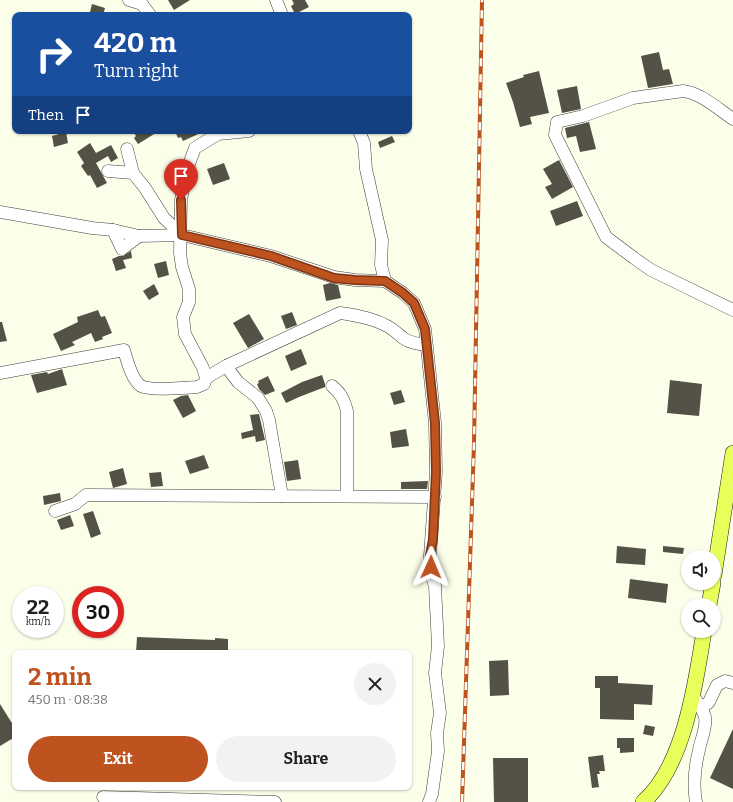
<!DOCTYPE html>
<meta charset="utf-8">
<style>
body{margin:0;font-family:Bitter,serif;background:#f2f2f2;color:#202124;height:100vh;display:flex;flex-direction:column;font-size:15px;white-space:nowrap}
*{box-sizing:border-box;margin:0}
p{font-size:13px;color:#757577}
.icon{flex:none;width:22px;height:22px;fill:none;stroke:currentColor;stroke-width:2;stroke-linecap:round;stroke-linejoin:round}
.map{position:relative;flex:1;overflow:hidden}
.sheet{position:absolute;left:12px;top:650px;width:400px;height:140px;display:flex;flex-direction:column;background:#fff;border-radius:8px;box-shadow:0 1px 3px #0004}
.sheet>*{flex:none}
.guide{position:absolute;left:12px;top:12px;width:400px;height:122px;border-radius:8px;box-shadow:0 1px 3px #0004;background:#1a4fa0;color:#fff;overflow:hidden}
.controls{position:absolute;left:681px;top:550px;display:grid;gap:8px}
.controls a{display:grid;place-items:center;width:40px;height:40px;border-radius:50%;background:#fff;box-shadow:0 1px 3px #0004;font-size:20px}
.speed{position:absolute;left:12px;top:586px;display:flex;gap:8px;font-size:20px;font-weight:700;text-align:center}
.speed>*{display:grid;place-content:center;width:52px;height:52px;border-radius:50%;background:#fff;box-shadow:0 1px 3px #0004;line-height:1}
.speed small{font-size:10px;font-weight:400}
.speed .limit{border:6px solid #d22;background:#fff;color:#111}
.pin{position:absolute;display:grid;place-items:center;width:34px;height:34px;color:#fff;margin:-41px -17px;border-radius:50% 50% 50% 0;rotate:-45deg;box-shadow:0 0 4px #0007}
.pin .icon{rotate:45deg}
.me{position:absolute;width:44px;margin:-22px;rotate:1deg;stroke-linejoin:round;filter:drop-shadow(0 0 3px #0008)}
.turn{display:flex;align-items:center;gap:14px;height:84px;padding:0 16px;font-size:18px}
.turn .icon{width:52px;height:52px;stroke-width:2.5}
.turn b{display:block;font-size:28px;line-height:34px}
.then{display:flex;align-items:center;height:38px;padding:0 16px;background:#0003;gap:8px;font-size:15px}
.round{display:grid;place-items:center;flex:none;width:42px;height:42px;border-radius:21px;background:#f2f2f2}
.overview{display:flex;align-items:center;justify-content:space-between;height:68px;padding:0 16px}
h1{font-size:24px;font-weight:700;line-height:30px;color:#bf531f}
.primary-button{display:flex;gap:8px;margin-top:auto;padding:8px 16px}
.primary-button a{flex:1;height:46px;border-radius:24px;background:#bf531f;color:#fff;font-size:16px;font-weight:700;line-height:46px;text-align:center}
.primary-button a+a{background:#f2f2f2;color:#202124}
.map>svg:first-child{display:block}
.building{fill:#545147}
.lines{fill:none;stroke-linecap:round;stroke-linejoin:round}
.minor-casing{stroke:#3e3e3e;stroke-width:13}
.major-casing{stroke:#1c1c1c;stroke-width:16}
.minor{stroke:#fff;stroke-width:12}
.major{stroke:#e8fe5a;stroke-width:15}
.rail-casing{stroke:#bf531f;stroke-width:4}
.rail{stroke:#fff;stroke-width:2.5;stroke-dasharray:8;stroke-linecap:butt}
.route-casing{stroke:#7c3614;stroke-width:10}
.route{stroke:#bf531f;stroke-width:7}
</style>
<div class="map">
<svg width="733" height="802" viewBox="0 0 733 802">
<rect width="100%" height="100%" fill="#fbffe9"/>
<g class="building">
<path d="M168,0h22l-16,10z"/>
<path d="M292,0h13l4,7 -14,7 -4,-8 3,-2z"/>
<path d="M92,4l13,4 -2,7 -13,-3z"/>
<path d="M659,52l4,18 6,-1 4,15 -25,4 -7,-32z"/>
<path d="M539,71l10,42 -19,4 2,7 -12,3 -7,-25 -7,-19 18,-6 -1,-2z"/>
<path d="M577,86l4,23 -19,4 -5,-23z"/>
<path d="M589,122l7,27 -16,3 -4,-16 -9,2 -2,-10z"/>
<path d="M133,131h26l-21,13 -4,-6 2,-2z"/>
<path d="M175,131h30l-22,10 -2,-4 -3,1z"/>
<path d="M66,132l2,11 -14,4 -2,-11z"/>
<path d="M392,136l3,6 -15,6 -2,-6z"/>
<path d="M90,143l6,10 15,-8 7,13 -7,4 -3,-6 -12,7 11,20 -10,5 -7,-13 -2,1 -7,-10 3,-3 -7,-11z"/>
<path d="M559,160l14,27 -21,12 -7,-12 7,-3 -9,-15z"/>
<path d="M224,163l6,16 -17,6 -6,-16z"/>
<path d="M577,201l6,15 -27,10 -6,-15z"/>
<path d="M131,251l1,7 -9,2 3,8 -10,3 -4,-12 7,-3h4z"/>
<path d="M166,261l3,14 -11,3 -4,-14z"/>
<path d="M330,283l8,2 3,13 -15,3 -3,-16z"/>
<path d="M154,284l5,10 -10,6 -6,-9z"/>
<path d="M98,310l3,7 4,-1 7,17 -10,4 1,2 -8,3 -4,-9 -19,9 3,3 -14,6 -8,-17 25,-12 -1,-5z"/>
<path d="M292,312l5,13 -11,4 -5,-13z"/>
<path d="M249,314l15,25 -16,9 -15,-25z"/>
<path d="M0,322h2l5,19 -7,1z"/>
<path d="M301,349l6,15 -16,7 -6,-15z"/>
<path d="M62,369l5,16 -30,8 -6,-18 16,-3 1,2z"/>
<path d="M322,375l3,9v3l-26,10 -13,6 -5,-10 21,-11z"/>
<path d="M268,376l7,15 -10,4 -6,-6 -2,-5 2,-1 -1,-2z"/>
<path d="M670,380l32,4 -3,32 -32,-3z"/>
<path d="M401,390l4,12 -11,3 -4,-12z"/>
<path d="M188,395l8,16 -13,7 -10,-18 8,-4z"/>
<path d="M259,414l6,26 -9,2 -1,-6 -13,3 -1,-6 12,-3 -3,-15z"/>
<path d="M406,429l3,17 -17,2 -2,-16z"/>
<path d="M204,455l5,13 -19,6 -5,-13z"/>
<path d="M298,460l3,19 -14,2 -3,-19z"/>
<path d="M123,468l4,16 -14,4 -4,-16z"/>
<path d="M161,472l2,14 -12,1 -2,-14z"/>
<path d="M428,481l-1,8h-26v-7z"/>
<path d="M60,493l1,8 -17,4 -1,-9z"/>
<path d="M93,511l8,23 -10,4 -8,-24z"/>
<path d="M70,515l4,11 -13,4 -4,-10z"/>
<path d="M617,546l29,3 -1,16 -29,-2z"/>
<path d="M663,546l21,2 -1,6 -20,-2z"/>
<path d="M630,579l38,5 -2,19 -38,-5z"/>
<path d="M137,637l78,3v-2l13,1v14h-92z"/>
<path d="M508,660l1,35 -19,1 -1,-35z"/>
<path d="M595,676h23v7l35,2 -1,20 -18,-1v16l-34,-1v-31h-5z"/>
<path d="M0,704l15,24v9l-15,9z"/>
<path d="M645,725l10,2 -2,9 -10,-2z"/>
<path d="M733,729v60l-23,-11z"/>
<path d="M617,738h17v14l-14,1v-5h-3z"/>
<path d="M603,755l2,16h-6l1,3h-3l2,13 -7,1 -4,-31z"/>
<path d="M493,758h35v44h-34z"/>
</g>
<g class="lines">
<g class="minor-casing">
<g id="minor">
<path d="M129,0l13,4 8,11"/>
<path d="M276,0l6,15"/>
<path d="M733,119c-15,-10 -32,-26 -50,-28l-50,7 -50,18 -26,6 -2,13 51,102 28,21 17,12 82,40"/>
<path d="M359,131l5,12 2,26 16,71 -1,25 4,16"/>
<path d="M127,149l6,24"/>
<path d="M108,171l25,2 12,15 19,30 18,17"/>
<path d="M0,212l92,16 21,2 26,6 43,-1 89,21 63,21 21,3 30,1 18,12 11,10 11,26 10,94 1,49 -6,84 2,21 3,9 3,60 -3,27 5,40 -3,20 1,18 -6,43 -3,8"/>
<path d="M113,230l9,19 17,-13"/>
<path d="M226,366l114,-53c15,2 32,5 45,12 7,3 12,8 18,13 7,5 15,6 23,7"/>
<path d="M0,373l124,-23c3,11 8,30 17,36 9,5 44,2 56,1l7,-3 2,-6 -3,-10 -18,-34 -2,-17 6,-15v-13l-7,-22 -2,-14 1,-53 5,-28 9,-24 23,-14 31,-3"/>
<path d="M206,378l20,-12 12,16 20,16 8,13 3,9 13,76"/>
<path d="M332,386c9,7 12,14 15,25v85"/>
<path d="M55,511l20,-7 11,-9 349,2"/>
<path d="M693,695c4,7 10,14 12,22 2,10 -4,22 -6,33 -4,16 -6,35 -3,52"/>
<path d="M702,708l7,-6 8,-17 8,-4 8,2"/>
<path d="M103,797l172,5"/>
</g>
</g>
<g class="major-casing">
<g id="major">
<path d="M714,575l19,-122"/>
<path d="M709,605l4,-22"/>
<path d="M643,802c41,-35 53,-120 61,-171"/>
</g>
</g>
<use href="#minor" class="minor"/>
<use href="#major" class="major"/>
<g class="rail-casing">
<path id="rail" d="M462,802l12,-359 8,-443"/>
</g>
<use href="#rail" class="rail"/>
</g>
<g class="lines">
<g class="route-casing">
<path id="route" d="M181,200l1,35 89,21 63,22 21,2 30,1 18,12 11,10 11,26 10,94 1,49 -3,67 -3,17 1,11"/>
</g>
<use href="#route" class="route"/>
</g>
</svg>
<div class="controls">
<a><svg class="icon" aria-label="sound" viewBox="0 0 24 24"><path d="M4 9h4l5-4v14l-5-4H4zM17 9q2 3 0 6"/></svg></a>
<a><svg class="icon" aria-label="search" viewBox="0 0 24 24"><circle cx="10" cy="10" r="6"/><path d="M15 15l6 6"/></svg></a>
</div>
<div class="speed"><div>22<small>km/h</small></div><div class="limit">30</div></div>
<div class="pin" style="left:181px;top:200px;background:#d93025"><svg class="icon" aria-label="arrive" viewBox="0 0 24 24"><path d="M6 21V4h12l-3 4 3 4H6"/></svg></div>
<svg class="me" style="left:431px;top:567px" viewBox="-20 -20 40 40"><path d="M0-17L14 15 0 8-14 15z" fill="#bf531f" stroke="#fff" stroke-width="4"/></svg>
<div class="guide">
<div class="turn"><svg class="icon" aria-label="right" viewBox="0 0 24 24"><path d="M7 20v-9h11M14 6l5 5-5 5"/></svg><div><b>420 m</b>Turn right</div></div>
<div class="then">Then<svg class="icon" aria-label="arrive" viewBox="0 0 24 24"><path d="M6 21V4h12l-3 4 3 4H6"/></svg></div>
</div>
<section class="sheet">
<div class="overview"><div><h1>2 min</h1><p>450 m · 08:38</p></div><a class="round"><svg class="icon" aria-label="close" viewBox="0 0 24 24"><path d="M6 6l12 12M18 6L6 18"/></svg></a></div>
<div class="primary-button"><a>Exit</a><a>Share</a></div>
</section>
</div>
